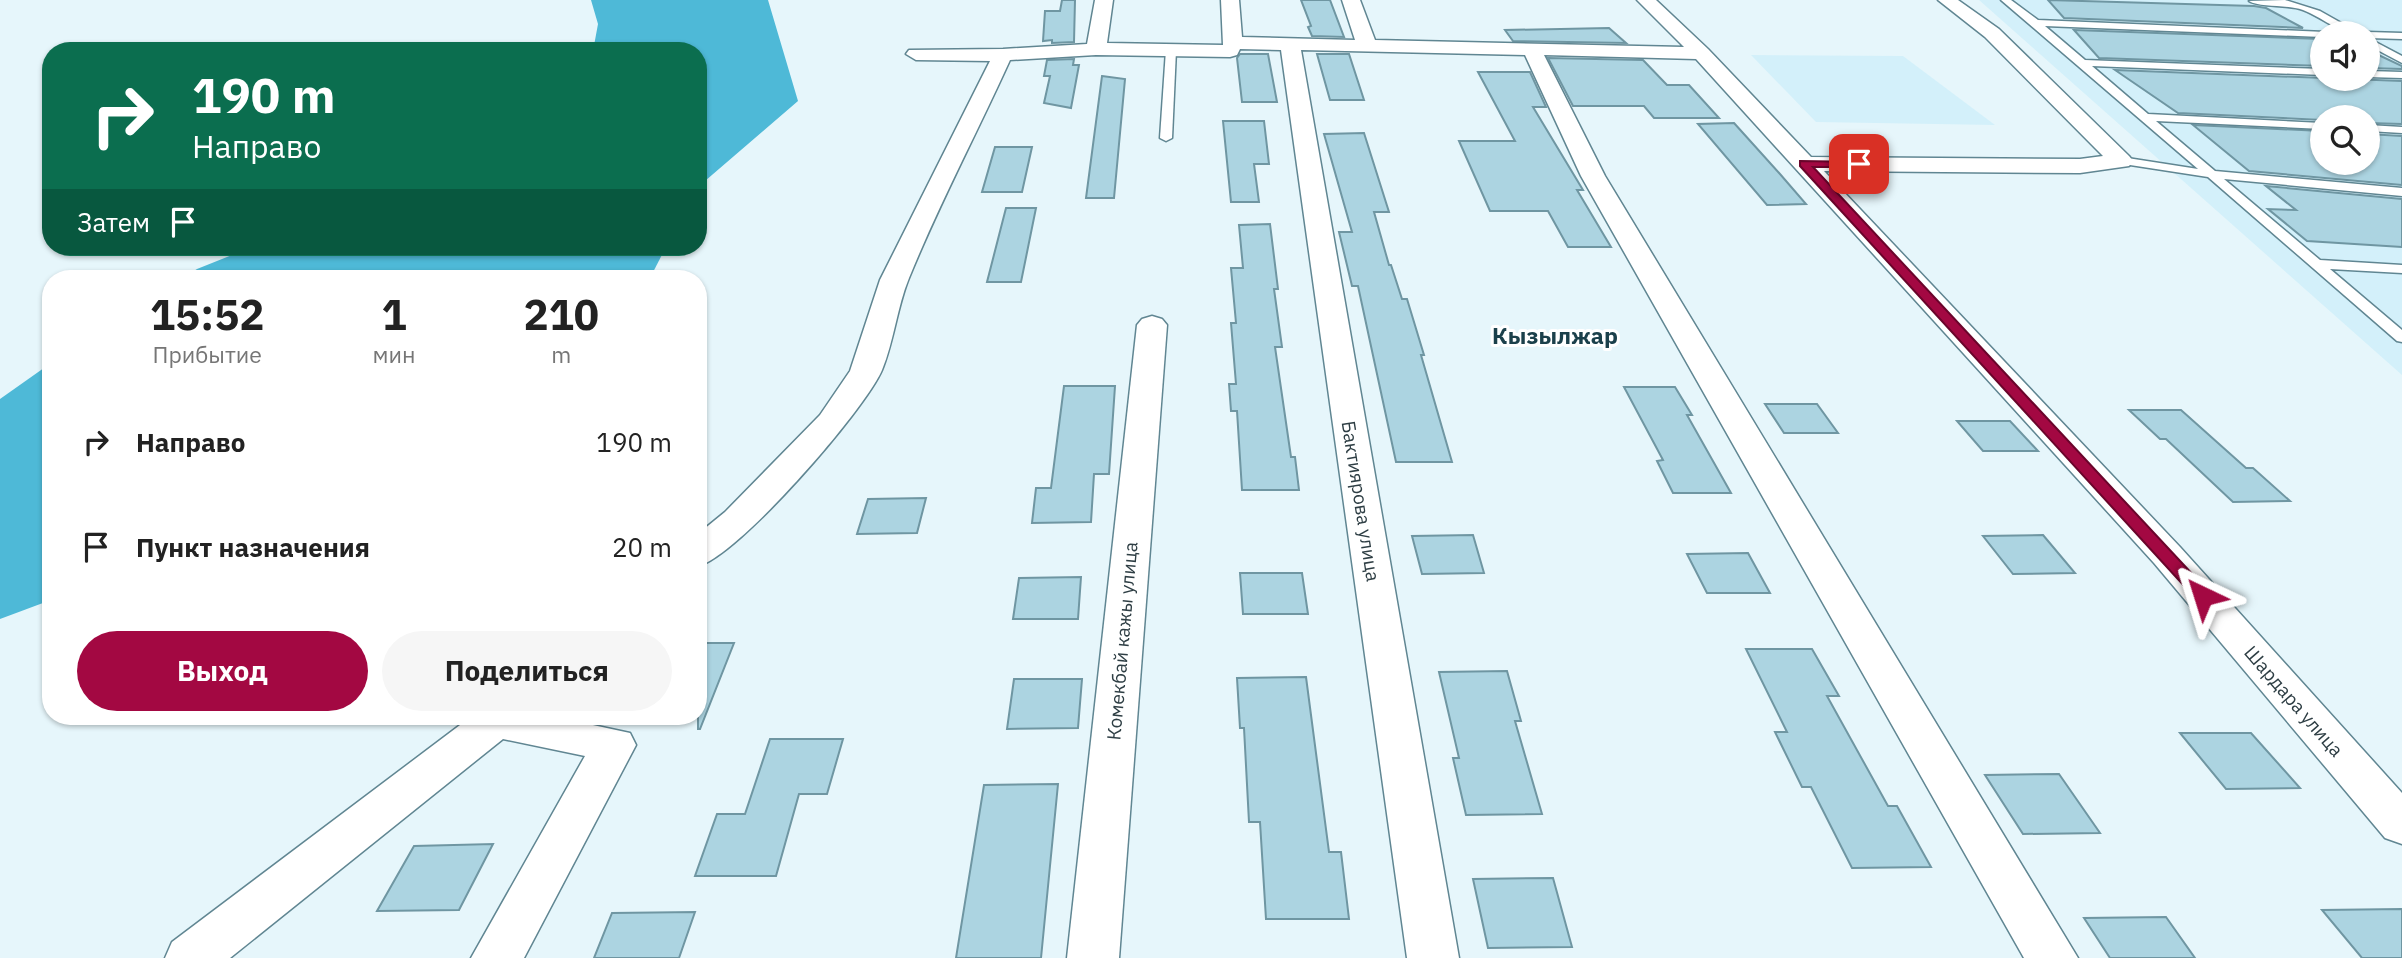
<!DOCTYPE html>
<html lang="ru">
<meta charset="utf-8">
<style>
body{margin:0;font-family:"IBM Plex Sans",sans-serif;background:#f6f6f6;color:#222;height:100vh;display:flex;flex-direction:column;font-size:26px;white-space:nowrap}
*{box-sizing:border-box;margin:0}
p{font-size:23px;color:#767676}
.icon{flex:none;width:38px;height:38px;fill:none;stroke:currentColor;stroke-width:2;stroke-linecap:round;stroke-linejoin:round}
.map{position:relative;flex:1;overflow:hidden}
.details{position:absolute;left:42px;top:270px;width:665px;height:455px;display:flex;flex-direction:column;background:#fff;border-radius:28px;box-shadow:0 2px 5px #0004}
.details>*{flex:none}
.guide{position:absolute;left:42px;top:42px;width:665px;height:214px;border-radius:28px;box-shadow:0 2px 5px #0004;background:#0b6e4f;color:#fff;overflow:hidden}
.tools{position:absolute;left:2310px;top:21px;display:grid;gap:14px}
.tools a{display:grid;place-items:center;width:70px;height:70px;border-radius:50%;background:#fff;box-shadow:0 2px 5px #0004;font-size:35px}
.pin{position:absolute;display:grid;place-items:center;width:60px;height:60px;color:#fff;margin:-30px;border-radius:14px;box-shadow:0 4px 10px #0006}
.me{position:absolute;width:77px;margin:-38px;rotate:319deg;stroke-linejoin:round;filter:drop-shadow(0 0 5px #0008)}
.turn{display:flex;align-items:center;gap:24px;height:147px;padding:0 35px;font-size:32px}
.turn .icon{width:91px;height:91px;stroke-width:2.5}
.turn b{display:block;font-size:49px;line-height:60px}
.then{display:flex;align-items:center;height:66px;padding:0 35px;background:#0003;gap:14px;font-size:26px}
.eta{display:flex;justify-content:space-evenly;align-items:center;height:119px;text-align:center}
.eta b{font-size:42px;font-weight:700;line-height:49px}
.cta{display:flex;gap:14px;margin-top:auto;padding:14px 35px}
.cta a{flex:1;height:80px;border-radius:42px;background:#a30842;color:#fff;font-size:28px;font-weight:700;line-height:80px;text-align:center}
.cta a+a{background:#f6f6f6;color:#222}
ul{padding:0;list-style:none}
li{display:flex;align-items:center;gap:21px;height:105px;padding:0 35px}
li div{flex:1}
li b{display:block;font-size:26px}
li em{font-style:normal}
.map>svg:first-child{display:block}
.built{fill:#d3f0fa;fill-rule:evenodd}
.water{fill:#4eb9d7}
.building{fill:#acd4e1;stroke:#6f96a2;stroke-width:2}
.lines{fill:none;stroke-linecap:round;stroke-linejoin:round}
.lane-casing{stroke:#608692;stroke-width:3}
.street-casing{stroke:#608692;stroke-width:3}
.lane{fill:#fff;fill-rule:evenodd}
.street{fill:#fff;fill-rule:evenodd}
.route{fill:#a30842;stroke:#6a052b;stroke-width:2}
.labels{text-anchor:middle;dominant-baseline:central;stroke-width:6;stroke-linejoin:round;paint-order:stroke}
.street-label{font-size:19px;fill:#2e3e44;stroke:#fff}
.quarter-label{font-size:23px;font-weight:bold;fill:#1b404b;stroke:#fff}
</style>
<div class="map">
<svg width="2402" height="958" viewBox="0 0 2402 958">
<rect width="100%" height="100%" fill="#e6f6fb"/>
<g class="built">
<path d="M1979,0h423v375zM2322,33h46v46h-46zM2322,117h46v46h-46z"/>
<path d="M1751,55l152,1 92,69 -179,-3z"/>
</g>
<g class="water">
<path d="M591,0h177l30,101 -100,86v-136h-105l5,-27z"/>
<path d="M252,247h414l-16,31h-467l14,-9z"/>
<path d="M51,363v237l-51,19v-220z"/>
</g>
<g class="building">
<path d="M1062,0h13l-1,42 -22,1v-3l-9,1 2,-30h15z"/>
<path d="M1301,0h29l14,37 -32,-1 -4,-9 3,-1z"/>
<path d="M2048,0l206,6 12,2 37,20 -239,-10z"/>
<path d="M1609,28l17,15 -113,-2 -8,-11z"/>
<path d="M2074,30l248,9v27l-223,-8z"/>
<path d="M2368,50l34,16v3l-34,-1z"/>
<path d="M1240,54h28l9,48h-35l-5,-44z"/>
<path d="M1317,54h32l15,46h-34z"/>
<path d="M1548,58l95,2 24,25h22l30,33h-65l-10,-12h-71z"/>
<path d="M1074,59l-1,6h6l-8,43 -27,-5 6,-27h-6l3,-16z"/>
<path d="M2115,70l287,11v43l-34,-1v-6h-46v3l-144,-7z"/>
<path d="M1478,72h52l16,35h-13l50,83h-6l34,57h-43l-20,-36h-58l-31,-70h56z"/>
<path d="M1102,76l23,3 -11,119h-28z"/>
<path d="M1223,121h41l5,43h-15l5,38h-28z"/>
<path d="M1734,123l46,51 26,30 -39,1 -69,-81z"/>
<path d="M2193,125l129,6v32h46v-29l34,2v49l-153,-14z"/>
<path d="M1364,133l25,79h-15l15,53h2l11,34h5l17,56h-3l31,107h-56l-38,-176h-6l-13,-54h13l-28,-98z"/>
<path d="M995,147h37l-10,45h-40z"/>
<path d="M2266,186l136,13v48l-95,-6 -39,-32 28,1z"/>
<path d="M1006,208h30l-15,74h-34z"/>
<path d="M1270,224l8,65h-4l8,58h-7l16,110h4l4,33h-57l-5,-79h-6l-2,-27h7l-5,-61h5l-5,-55h12l-4,-43z"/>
<path d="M1064,386h51l-6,88h-15l-3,48 -59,1 4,-35h15z"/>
<path d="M1624,387h51l17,28h-5l44,78h-58l-16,-32 6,-1z"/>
<path d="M1765,404h52l21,29h-54z"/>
<path d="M2129,410h52l65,58h7l37,33 -57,1 -67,-63h-6z"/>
<path d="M1957,421h53l28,30h-55z"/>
<path d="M926,498l-9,35 -60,1 11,-35z"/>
<path d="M1473,535l11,38 -62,1 -10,-38z"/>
<path d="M2043,535l32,38 -62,1 -30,-38z"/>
<path d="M1748,553l22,40h-63l-20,-39z"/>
<path d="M1240,573h62l6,41h-65z"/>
<path d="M1081,577l-3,42h-65l6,-41z"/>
<path d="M698,643h36l-34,86h-2z"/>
<path d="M1746,649h66l27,47h-12l61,110h9l34,61 -79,1 -41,-81h-9l-27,-55h12z"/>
<path d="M1507,671l14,50h-6l27,93 -76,1 -13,-57h6l-20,-86z"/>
<path d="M1306,677l23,175h12l8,67h-83l-6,-97h-11l-5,-94h-4l-3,-50z"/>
<path d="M1014,679h68l-4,49 -71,1z"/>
<path d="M2180,733h71l49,55 -74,1z"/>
<path d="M770,739h73l-16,55h-28l-23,82h-81l22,-62h28z"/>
<path d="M2059,774l41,59 -77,1 -38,-59z"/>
<path d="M1058,784l-17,174h-85l28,-173z"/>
<path d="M493,844l-34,66 -82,1 37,-65z"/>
<path d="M1553,878l19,69 -84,1 -15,-69z"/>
<path d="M2402,909v49h-40l-40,-48z"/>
<path d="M695,912l-16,46h-85l18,-45z"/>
<path d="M2166,917l29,41h-85l-26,-40z"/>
</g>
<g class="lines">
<g class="lane-casing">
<g id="lane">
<path d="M2001,0h10l27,20 287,12 -3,5 -277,-11 40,34 237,9v6l-230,-9 56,48 174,9v6l-166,-8 59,50 187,17v8l-178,-17 96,81 82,5v8l-72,-4 72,61v12l-5,-1 -189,-164 -91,-14v-4l4,-2 77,12z"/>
<path d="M2285,0l35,11 39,22c-20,1 -37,-16 -56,-23 -16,-6 -43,-2 -54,-9z"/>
<path d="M2368,32l34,1v6l-34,-1v-5h-4z"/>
<path d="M2368,38l34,18v7l-34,-18z"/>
<path d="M1171,47l5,3 -4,88 -6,3 -6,-3 6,-88z"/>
<path d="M2368,71l34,1v6l-34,-1z"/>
<path d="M2368,125l34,2v6l-34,-2z"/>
</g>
</g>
<g class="street-casing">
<g id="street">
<path d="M1095,0h18l-6,43 116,2 -2,-45h18l3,37 113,3 -13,-40h18l15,40 309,7 -47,-47h19l52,49 103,108 269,2 23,-3 -118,-119 -47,-37h20l41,29 130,127 4,5 -4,5 -49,7 -256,-2 356,376 222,246v51l-17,-6 -231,-275 -458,-504 -152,-4 61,121 473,782h-54l-443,-782 -56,-121 -224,-5 158,908h-52l-126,-908 -41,-1 -3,6 -7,2 -134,-2 -86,5c-33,73 -71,144 -101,218 -12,29 -15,63 -27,92 -17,40 -144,186 -184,196v-32l27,-22 95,-97 30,-44 30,-91 110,-219 -74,-1 -10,-6 3,-4 94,-1 84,-5z"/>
<path d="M1152,316l10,3 5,6 -48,633h-52l70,-633 5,-6z"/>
<path d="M472,716h79l79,17 6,12 -112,213h-53l114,-202 -82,-17 -273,219h-65l7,-16z"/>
</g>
</g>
<use href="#lane" class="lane"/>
<use href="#street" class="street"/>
</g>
<path class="route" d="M1800,161l63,1v4l-4,1h-46l396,425 3,4 -3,4h-12l-397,-434z"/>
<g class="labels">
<g class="street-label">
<text transform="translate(1361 501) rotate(81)">Бактиярова улица</text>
<text transform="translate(1122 641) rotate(-85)">Комекбай кажы улица</text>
<text transform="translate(2294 701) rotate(49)">Шардара улица</text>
</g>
<g class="quarter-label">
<text x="1555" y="335">Кызылжар</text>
</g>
</g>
</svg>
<div class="tools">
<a><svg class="icon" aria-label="sound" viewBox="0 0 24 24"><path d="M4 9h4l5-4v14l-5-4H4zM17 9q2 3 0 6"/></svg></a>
<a><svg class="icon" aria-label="search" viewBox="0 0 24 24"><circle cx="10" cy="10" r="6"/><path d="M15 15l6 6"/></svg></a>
</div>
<div class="pin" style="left:1859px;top:164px;background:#d93025"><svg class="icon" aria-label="arrive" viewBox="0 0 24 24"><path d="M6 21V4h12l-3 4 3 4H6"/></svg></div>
<svg class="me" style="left:2203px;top:596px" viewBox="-20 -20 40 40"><path d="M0-17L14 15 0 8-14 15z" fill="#a30842" stroke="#fff" stroke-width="4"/></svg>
<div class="guide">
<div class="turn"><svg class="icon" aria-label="right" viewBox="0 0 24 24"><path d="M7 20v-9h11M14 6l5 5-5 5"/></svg><div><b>190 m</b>Направо</div></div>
<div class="then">Затем<svg class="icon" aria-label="arrive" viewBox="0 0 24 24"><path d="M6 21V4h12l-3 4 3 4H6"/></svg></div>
</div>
<section class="details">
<div class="eta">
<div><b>15:52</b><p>Прибытие</p></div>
<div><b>1</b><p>мин</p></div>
<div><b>210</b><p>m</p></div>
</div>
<ul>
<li><svg class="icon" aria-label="right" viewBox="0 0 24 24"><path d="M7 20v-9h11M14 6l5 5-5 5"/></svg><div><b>Направо</b></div><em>190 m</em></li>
<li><svg class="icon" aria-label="arrive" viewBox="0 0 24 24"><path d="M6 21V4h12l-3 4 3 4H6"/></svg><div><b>Пункт назначения</b></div><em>20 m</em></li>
</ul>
<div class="cta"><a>Выход</a><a>Поделиться</a></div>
</section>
</div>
